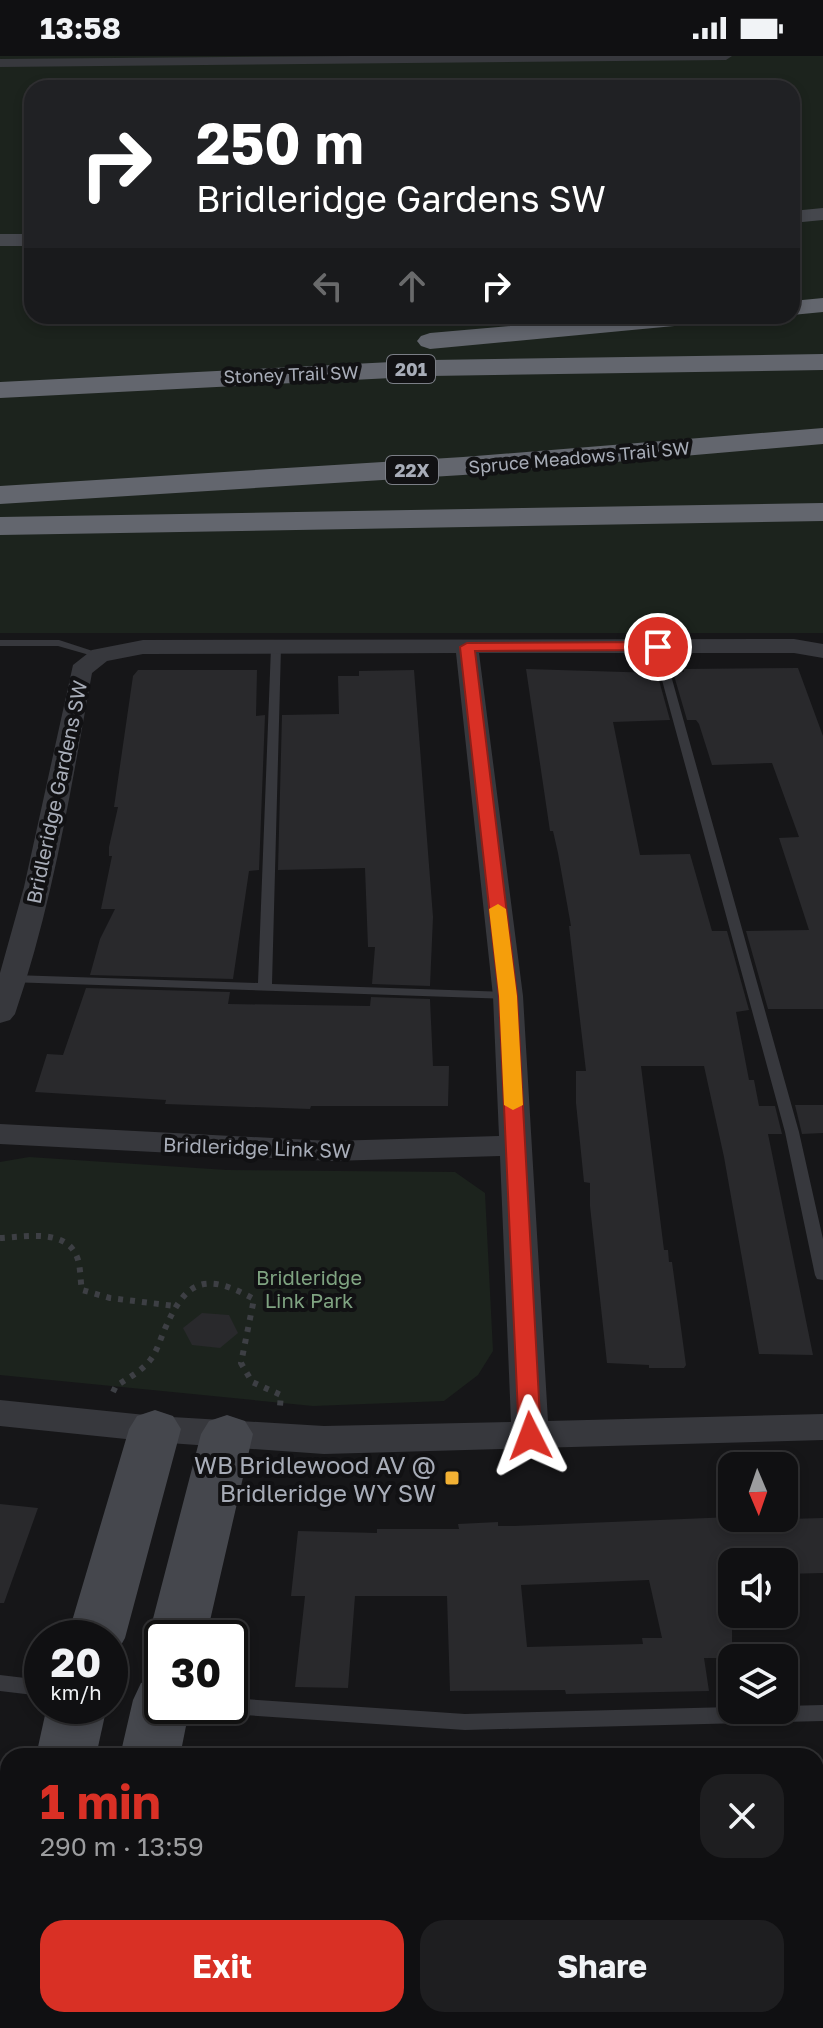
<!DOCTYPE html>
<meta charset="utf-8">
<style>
body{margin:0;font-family:"Golos Text",sans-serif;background:#1e1e20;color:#f1f3f6;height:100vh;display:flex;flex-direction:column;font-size:30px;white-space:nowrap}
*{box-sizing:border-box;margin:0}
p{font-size:26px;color:#9c9d9f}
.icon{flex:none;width:44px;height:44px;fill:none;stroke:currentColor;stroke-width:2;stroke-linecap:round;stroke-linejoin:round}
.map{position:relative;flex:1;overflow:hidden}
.drawer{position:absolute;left:0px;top:1692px;width:824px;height:280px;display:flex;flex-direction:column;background:#101012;border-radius:24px 24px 0 0;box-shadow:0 4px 12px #0003,0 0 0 2px #303032}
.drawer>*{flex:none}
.guide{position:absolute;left:24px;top:24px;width:776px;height:244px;border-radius:24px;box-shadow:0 4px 12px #0003,0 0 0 2px #303032;background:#202124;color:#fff;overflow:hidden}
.needle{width:52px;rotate:178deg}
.controls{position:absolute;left:718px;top:1396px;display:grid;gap:16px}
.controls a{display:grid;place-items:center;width:80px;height:80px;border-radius:16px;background:#101012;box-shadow:0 4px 12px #0003,0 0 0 2px #303032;font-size:40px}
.speed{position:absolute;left:24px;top:1564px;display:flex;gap:16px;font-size:40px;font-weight:700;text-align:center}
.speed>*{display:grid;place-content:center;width:104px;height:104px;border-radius:50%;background:#101012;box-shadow:0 4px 12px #0003,0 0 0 2px #303032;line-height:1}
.speed small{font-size:20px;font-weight:400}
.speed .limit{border:4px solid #111;border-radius:12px;background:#fff;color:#111}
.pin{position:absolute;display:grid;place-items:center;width:68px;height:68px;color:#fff;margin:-34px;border:4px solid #fff;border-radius:50%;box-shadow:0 2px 8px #0007}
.me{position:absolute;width:88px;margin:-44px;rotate:357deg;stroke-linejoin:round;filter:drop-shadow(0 0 6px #0008)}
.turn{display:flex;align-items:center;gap:28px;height:168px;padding:0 40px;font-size:36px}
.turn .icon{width:104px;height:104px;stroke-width:2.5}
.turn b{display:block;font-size:56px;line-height:68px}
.lanes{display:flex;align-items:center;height:76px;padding:0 40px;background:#0003;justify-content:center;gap:40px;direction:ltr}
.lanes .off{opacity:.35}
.round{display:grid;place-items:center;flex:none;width:84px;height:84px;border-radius:24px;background:#1e1e20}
.head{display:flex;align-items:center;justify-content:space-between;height:136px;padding:0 40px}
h1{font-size:48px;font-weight:700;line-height:60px;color:#d93025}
.action{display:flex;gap:16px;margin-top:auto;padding:16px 40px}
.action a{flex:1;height:92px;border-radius:24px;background:#d93025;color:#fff;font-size:32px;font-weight:700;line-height:92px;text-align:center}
.action a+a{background:#1e1e20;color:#f1f3f6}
.status{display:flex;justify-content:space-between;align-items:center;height:56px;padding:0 40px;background:#101012;direction:ltr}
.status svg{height:22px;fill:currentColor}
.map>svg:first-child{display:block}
.green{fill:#1c231d;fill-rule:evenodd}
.building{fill:#29292c;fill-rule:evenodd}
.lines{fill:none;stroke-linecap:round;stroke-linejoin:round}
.path{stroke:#3d3f44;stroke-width:6;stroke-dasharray:5 7;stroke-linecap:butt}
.lane{fill:#37383d;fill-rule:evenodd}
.street{fill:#37383d;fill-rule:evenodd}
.secondary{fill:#45474d;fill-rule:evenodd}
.highway{fill:#63666e;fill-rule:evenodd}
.route{fill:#d93025;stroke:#8d1f18;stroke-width:2}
.slow{fill:#f59e0b}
.poi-dot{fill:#f2b134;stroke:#111113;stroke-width:3}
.labels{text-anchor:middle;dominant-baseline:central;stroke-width:8;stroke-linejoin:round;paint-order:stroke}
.shield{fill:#111113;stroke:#7b7e86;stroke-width:2}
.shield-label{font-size:18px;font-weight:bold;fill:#a8adb8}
.far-street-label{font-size:18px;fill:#a8adb8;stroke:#111113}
.street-label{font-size:20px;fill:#a8adb8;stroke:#111113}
.park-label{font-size:20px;fill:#7fa381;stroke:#111113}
.near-poi-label{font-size:24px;fill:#a8adb8;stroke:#111113;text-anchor:end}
</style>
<div class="status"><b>13:58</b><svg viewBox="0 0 49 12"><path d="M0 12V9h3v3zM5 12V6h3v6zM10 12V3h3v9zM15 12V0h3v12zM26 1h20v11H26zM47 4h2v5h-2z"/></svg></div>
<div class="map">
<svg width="823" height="1972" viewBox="0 0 823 1972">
<rect width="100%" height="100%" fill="#161618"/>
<g class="green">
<path d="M0,0h823v577h-823zM32,32h760v228h-760z"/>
<path d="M29,1101l198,13 228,2 30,21 8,158 -15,24 -34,26 -131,5 -313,-31v-213z"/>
</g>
<g class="building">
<path d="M798,612l25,68v273h-55l-22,-78 63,-1 -30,-92 20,-1 -27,-74 -60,2 -13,-41 -3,-4h-9l-14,-48h11v-3z"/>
<path d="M526,613l131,4 13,47 -57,2 27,133 50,-1 22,77h15l22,79 -13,2 13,68h5l5,26h16l7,28h-14l45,221 -54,-1 -35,-197 -20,-91h-63l23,184h4l1,12h3l14,103 -2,3h-35v-3l-42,-2 -17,-157v-23l-6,-1 -8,-79v-32h10l-17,-145h2l-13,-73 -5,-22h-3z"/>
<path d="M138,614h119l-1,46 9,-1 -6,155 -10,1 -16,108 -143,-4 10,-36 15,-30h-14l11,-53h-3v-9l9,-40h-4l19,-131z"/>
<path d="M414,614l19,247 -3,69 -58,-2 3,-37h-7l-3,-79 -87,2 4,-155 57,-1 -1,-38h21v-5z"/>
<path d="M86,932l144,4 -2,12 142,2 1,-9 59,2 3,67h16l-1,40h-137l-1,3 -145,-5 1,-4 -131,-8 12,-38 16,1z"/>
<path d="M795,1049h28v28l-21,1z"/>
<path d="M202,1257l27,2 9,18 -18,15 -28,-3 -9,-17z"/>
<path d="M0,1448l38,4 -34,95h-4z"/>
<path d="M732,1461l18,3 73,-2v55l-39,1v-12h-52v96h-28l5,33 -143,3 -1,-4 -115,1 -3,-95h-92l-7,92 -53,-1 10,-91h-14l7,-65 79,2v-4h82l-1,-5 40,-2v4h16zM649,1524l13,58h-20l1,6 -116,3 -6,-62z"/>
</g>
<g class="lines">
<g class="path">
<path d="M0,1182c24,-1 66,-10 77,19 4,10 3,23 5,33l28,8 65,8"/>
<path d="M113,1336l3,-6c12,-8 26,-15 35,-27 6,-8 9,-19 13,-28 22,-52 41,-59 90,-32l-13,64 11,19 29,13 -1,11"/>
</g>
<g class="lane">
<path d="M0,584h59l46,15 -5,3 -42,-12h-58z"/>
<path d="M276,588l5,3 -9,337 236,8 7,4 -2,3 -505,-17 -2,-3 7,-4 245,8 13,-336z"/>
<path d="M658,588l5,3 136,485 24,107v41l-6,-1 -2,-4 -30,-143 -132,-485z"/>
<path d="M0,1619l42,5v16l-42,-5z"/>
<path d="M230,1642l235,16 267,-7v3h52v-4l39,-1v16l-358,9 -235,-16 -7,-2 -3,-6h10z"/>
</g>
<g class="street">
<path d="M354,0h378l-6,4 -726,7v-8z"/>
<path d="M794,583l29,5v14l-29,-5h-315l44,343 25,425 275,-7v26l-499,14 -169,-12 -155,-16v-26l155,16 169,10 187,-4 -11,-266 -169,5 -331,-17v-20l331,17 168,-5 -6,-140 -37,-343 -313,1 -36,7 -15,12c-21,115 -39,230 -77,341l-5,6 -10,3v-50l24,-86 49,-222 19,-15 51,-10z"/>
</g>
<g class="secondary">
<path d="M823,152v12l-31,3v-12z"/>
<rect x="0" y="178" width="32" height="12"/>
<path d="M155,1354l18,6 8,13 -56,209 -9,16 -6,2v-18h-43l62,-209 8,-13z"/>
<path d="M227,1359l18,6 8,13 -47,204h-44v18l-5,-2 -9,-16 53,-204 8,-13z"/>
<path d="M162,1620v30h28l-10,50h-60l13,-56 8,-17z"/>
<path d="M47,1650h60l-11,50h-60z"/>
<path d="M8,1923v41h31l-1,8h-38v-46z"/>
<path d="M67,1964h68l-2,8h-68z"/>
</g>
<g class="highway">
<path d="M823,242v14l-31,3v-14z"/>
<path d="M624,260h94l-3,5 -9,2 -276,26 -9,-3 -4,-5 4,-5 9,-3z"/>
<path d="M823,298v16l-392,6 -431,22v-16l431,-22z"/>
<path d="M823,372v16l-360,31 -463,29v-18l463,-29z"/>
<path d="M823,447v18l-823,14v-18z"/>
</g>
</g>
<path class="route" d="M658,586l5,2v6l-188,1 42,345 24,440 -3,6 -8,2 -8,-2 -3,-6 -20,-440 -39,-349 7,-4z"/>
<path class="slow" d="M498,848l8,5 11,87 6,109 -10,5 -9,-5 -5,-109 -10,-87z"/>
<rect class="poi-dot" x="444" y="1414" width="16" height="16" rx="4"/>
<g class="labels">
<g class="shield">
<rect x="387" y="299" width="48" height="28" rx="6"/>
<rect x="386" y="400" width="52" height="28" rx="6"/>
</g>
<g class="shield-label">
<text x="411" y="313">201</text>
<text x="412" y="414">22X</text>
</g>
<g class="far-street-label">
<text transform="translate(291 318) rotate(-2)">Stoney Trail SW</text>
<text transform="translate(579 401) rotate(-5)">Spruce Meadows Trail SW</text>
</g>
<g class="street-label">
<text transform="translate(56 736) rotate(-78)">Bridleridge Gardens SW</text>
<text transform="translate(257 1091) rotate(2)">Bridleridge Link SW</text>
</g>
<g class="park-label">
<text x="309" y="1221">Bridleridge<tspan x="309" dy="23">Link Park</tspan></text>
</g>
<g class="near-poi-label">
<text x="436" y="1408">WB Bridlewood AV @<tspan x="436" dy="28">Bridleridge WY SW</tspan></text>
</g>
</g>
</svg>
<div class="controls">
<a><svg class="needle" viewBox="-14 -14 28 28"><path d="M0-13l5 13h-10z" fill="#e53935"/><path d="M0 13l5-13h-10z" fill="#9c9d9f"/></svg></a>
<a><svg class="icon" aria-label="sound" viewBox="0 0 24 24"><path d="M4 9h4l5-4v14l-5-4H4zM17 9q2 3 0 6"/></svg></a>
<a><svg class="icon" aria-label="layers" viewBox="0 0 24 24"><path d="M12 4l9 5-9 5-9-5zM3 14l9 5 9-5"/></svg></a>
</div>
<div class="speed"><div>20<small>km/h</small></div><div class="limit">30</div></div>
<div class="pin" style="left:658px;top:591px;background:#d93025"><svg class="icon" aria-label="arrive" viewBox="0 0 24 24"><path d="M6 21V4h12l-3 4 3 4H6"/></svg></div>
<svg class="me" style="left:530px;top:1380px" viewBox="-20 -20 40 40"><path d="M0-17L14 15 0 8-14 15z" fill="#d93025" stroke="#fff" stroke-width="4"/></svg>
<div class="guide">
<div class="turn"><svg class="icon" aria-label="right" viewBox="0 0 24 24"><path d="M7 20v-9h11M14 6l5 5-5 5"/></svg><div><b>250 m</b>Bridleridge Gardens SW</div></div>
<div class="lanes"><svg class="icon off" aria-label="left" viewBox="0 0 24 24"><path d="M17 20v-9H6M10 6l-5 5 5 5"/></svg><svg class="icon off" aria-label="ahead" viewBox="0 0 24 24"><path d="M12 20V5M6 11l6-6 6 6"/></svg><svg class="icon" aria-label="right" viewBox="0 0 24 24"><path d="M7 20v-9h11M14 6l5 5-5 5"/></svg></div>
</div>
<section class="drawer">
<div class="head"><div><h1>1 min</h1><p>290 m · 13:59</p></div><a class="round"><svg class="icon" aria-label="close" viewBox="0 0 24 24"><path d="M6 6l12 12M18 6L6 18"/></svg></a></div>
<div class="action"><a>Exit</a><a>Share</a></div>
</section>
</div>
